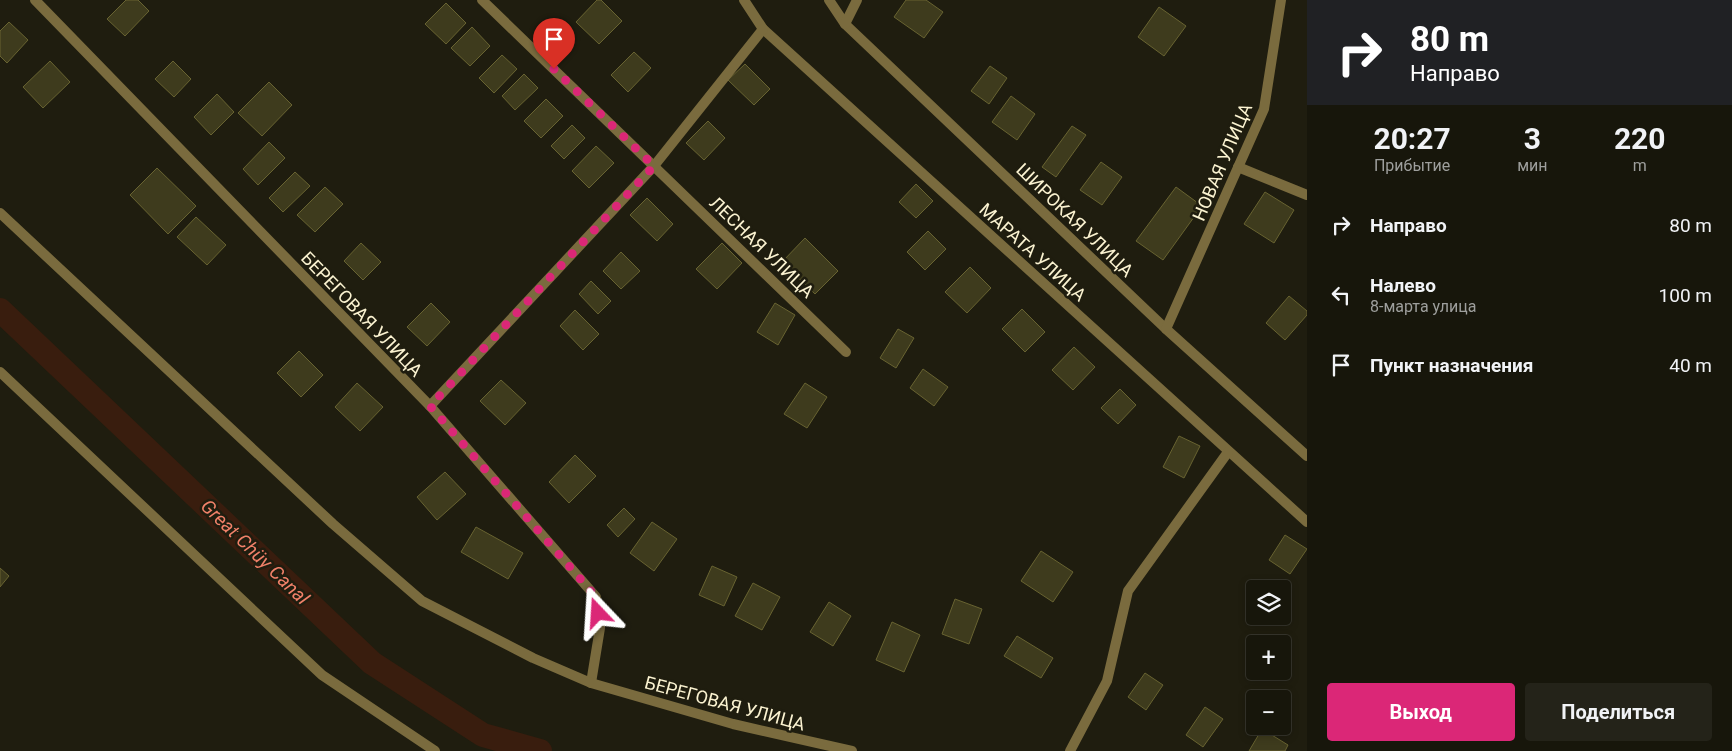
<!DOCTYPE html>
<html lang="ru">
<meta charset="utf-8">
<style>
body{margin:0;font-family:Roboto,sans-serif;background:#242319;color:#f1f3f6;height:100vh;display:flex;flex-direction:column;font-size:19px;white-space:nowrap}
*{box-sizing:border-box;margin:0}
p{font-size:16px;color:#9e9f9d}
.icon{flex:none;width:28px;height:28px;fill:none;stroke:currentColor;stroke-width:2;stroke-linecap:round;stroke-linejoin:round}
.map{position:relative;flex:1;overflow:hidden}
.details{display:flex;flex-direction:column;background:#17160b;width:425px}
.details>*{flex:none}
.banner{background:#202124;color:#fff;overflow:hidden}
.fabs{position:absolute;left:1246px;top:580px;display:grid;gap:10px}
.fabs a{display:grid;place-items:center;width:45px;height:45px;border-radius:5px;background:#17160b;box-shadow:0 2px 8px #0003,0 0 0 1px #36352c;font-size:25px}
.pin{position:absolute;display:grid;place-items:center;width:42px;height:42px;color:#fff;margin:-51px -21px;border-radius:50% 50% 50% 0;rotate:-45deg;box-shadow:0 0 5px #0007}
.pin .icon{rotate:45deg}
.me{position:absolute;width:55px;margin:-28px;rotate:340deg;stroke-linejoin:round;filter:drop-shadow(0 0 4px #0008)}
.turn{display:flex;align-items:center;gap:18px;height:105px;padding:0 20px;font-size:22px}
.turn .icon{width:65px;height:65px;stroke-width:2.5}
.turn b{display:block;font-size:35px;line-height:42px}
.eta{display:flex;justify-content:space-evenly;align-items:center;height:85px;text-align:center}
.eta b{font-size:30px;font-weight:700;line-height:35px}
.primary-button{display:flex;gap:10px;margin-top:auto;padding:10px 20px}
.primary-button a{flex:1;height:58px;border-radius:5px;background:#db2777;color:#fff;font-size:20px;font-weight:700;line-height:58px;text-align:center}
.primary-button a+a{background:#242319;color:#f1f3f6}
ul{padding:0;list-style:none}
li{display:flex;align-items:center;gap:15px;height:70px;padding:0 20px}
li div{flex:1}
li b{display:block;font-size:19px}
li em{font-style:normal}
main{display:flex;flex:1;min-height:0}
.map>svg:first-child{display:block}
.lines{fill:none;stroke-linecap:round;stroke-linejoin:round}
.canal{stroke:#391d0e;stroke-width:24}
.building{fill:#3e3b1d;stroke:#686331}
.minor{stroke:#7a6b3e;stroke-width:10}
.route{stroke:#db2777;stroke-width:9;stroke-dasharray:0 16.2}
.labels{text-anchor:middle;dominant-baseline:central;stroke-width:5;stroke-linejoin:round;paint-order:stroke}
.street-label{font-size:18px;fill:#fbf3d1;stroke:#1f1d0f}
.water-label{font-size:19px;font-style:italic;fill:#f18169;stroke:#1f1d0f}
</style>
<main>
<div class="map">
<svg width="1307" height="751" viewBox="0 0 1307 751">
<rect width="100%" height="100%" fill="#1f1d0f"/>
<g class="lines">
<path class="canal" d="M0,310l372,353 111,72 57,16"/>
</g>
<g class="building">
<path d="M126,0h12l11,11 -24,25 -18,-17z"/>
<path d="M597,0h4l21,21 -23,23 -23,-22z"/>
<path d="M906,0h20l17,12 -19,26 -30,-21z"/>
<path d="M446,3l20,20 -20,21 -21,-20z"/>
<path d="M1159,7l27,19 -22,30 -26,-19z"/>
<path d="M9,22l19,18 -21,23 -7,-7v-25z"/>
<path d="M472,27l18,19 -20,20 -19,-18z"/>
<path d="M634,52l17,16 -23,24 -17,-17z"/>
<path d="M502,55l15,14 -23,24 -15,-15z"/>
<path d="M50,61l20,21 -27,26 -20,-21z"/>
<path d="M173,61l18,18 -17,18 -19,-18z"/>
<path d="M745,64l25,25 -16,16 -26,-25z"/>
<path d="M990,66l17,12 -18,26 -18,-13z"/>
<path d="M524,74l14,14 -23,22 -13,-14z"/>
<path d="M269,82l23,23 -30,31 -24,-23z"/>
<path d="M217,94l17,18 -23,23 -17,-18z"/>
<path d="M1011,96l24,18 -18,26 -25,-18z"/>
<path d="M546,99l17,17 -22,22 -17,-17z"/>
<path d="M708,121l17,17 -21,22 -18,-17z"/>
<path d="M572,125l13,13 -21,21 -13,-13z"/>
<path d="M1072,126l14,9 -30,42 -14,-10z"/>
<path d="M269,142l16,16 -27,27 -15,-16z"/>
<path d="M596,146l18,17 -25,25 -17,-17z"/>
<path d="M1101,162l21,15 -20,28 -22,-15z"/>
<path d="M157,168l39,38 -28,28 -38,-39z"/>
<path d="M295,172l15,14 -27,26 -14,-14z"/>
<path d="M916,184l17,17 -17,17 -17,-16z"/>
<path d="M325,187l18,17 -28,28 -18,-17z"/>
<path d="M1176,187l26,19 -39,54 -27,-19z"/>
<path d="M1265,192l29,18 -20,33 -30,-19z"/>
<path d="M647,198l26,26 -16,17 -27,-26z"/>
<path d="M196,217l30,28 -19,20 -30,-28z"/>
<path d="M928,231l18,18 -21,21 -18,-18z"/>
<path d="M805,238l33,33 -23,23 -33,-32z"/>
<path d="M361,243l20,19 -18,18 -19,-19z"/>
<path d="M722,243l20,20 -25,26 -21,-20z"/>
<path d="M621,252l19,19 -19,18 -18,-18z"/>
<path d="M970,267l21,21 -24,25 -22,-21z"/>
<path d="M591,281l20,20 -13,13 -19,-20z"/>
<path d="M1289,296l18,15v4l-22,25 -19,-17z"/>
<path d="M431,303l19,19 -23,24 -20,-19z"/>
<path d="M775,303l20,12 -17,30 -21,-13z"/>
<path d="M1022,309l23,23 -20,20 -23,-23z"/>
<path d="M575,310l24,24 -16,16 -23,-24z"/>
<path d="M898,329l16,9 -18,30 -16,-10z"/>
<path d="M1074,347l21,20 -22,23 -21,-20z"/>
<path d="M299,351l24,24 -22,22 -24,-24z"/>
<path d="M923,369l25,18 -14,19 -24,-18z"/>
<path d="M501,380l25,23 -21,22 -25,-24z"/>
<path d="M357,383l26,24 -23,24 -25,-24z"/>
<path d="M805,383l22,14 -20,31 -23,-14z"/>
<path d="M1120,389l16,16 -18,19 -17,-16z"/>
<path d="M1179,436l21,10 -16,32 -21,-11z"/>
<path d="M575,455l21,21 -27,27 -20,-21z"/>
<path d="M445,472l21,22 -29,26 -20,-23z"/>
<path d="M624,508l11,11 -17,18 -11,-12z"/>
<path d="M652,522l25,17 -23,32 -24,-18z"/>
<path d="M476,527l47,26 -15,26 -47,-27z"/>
<path d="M1285,535l22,14 -17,25 -21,-14z"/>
<path d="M1041,551l32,21 -20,30 -32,-21z"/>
<path d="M712,566l25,11 -13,29 -25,-11z"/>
<path d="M0,568l9,8 -9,11z"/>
<path d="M753,583l27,14 -18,33 -27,-14z"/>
<path d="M955,599l27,10 -13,35 -27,-10z"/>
<path d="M829,602l22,14 -18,30 -23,-14z"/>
<path d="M892,622l28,13 -16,37 -28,-12z"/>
<path d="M1017,636l36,22 -12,20 -37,-22z"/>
<path d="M1145,673l18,12 -17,25 -18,-13z"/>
<path d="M1205,707l18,12 -20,28 -17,-12z"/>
<path d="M1262,729l26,16 -3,6h-36z"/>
</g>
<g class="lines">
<g class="minor">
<path d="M35,0l395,406 166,191 4,31 -9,55"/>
<path d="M482,0l364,352"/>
<path d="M744,0l19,29 544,493"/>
<path d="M829,0l16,24 321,305 141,127"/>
<path d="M845,24l12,-24"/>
<path d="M1238,167l69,28"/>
<path d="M0,213l333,311 89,77 111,57 58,25 142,41 119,27"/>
<path d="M1166,329l98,-220 17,-109"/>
<path d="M0,372l322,303 113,76"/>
<path d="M430,406l224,-240 109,-137"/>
<path d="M1070,751l37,-70 21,-90 100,-139"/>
</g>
</g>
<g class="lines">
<path class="route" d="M554,69l100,97 -224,240 166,191 2,16"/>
</g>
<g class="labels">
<g class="street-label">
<text transform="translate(1222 162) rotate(-67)">НОВАЯ УЛИЦА</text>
<text transform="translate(1075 220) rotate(44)">ШИРОКАЯ УЛИЦА</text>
<text transform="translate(762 247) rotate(44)">ЛЕСНАЯ УЛИЦА</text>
<text transform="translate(1033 252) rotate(42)">МАРАТА УЛИЦА</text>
<text transform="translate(362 314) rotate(46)">БЕРЕГОВАЯ УЛИЦА</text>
<text transform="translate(725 703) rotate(15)">БЕРЕГОВАЯ УЛИЦА</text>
</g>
<g class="water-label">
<text transform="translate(255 552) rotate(44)">Great Chüy Canal</text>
</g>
</g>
</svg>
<div class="fabs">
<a><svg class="icon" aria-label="layers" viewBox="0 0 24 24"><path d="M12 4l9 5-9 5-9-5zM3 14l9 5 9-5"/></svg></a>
<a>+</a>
<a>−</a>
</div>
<div class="pin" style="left:554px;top:69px;background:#d93025"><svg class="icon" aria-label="arrive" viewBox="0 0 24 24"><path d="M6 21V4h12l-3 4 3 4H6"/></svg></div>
<svg class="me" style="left:598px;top:613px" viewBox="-20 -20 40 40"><path d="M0-17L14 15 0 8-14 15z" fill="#db2777" stroke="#fff" stroke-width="4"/></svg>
</div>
<section class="details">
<div class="banner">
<div class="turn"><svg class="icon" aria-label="right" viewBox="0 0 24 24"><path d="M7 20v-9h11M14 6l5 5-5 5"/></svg><div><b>80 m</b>Направо</div></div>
</div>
<div class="eta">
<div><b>20:27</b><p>Прибытие</p></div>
<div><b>3</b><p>мин</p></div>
<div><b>220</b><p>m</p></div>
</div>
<ul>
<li><svg class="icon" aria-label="right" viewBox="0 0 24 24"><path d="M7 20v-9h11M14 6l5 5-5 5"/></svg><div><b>Направо</b></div><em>80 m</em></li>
<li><svg class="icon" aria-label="left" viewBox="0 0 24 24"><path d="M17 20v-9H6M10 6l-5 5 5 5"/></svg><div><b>Налево</b><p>8-марта улица</p></div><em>100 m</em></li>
<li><svg class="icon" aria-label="arrive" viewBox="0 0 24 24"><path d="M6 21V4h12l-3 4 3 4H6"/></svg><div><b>Пункт назначения</b></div><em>40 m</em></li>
</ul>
<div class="primary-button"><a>Выход</a><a>Поделиться</a></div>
</section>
</main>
